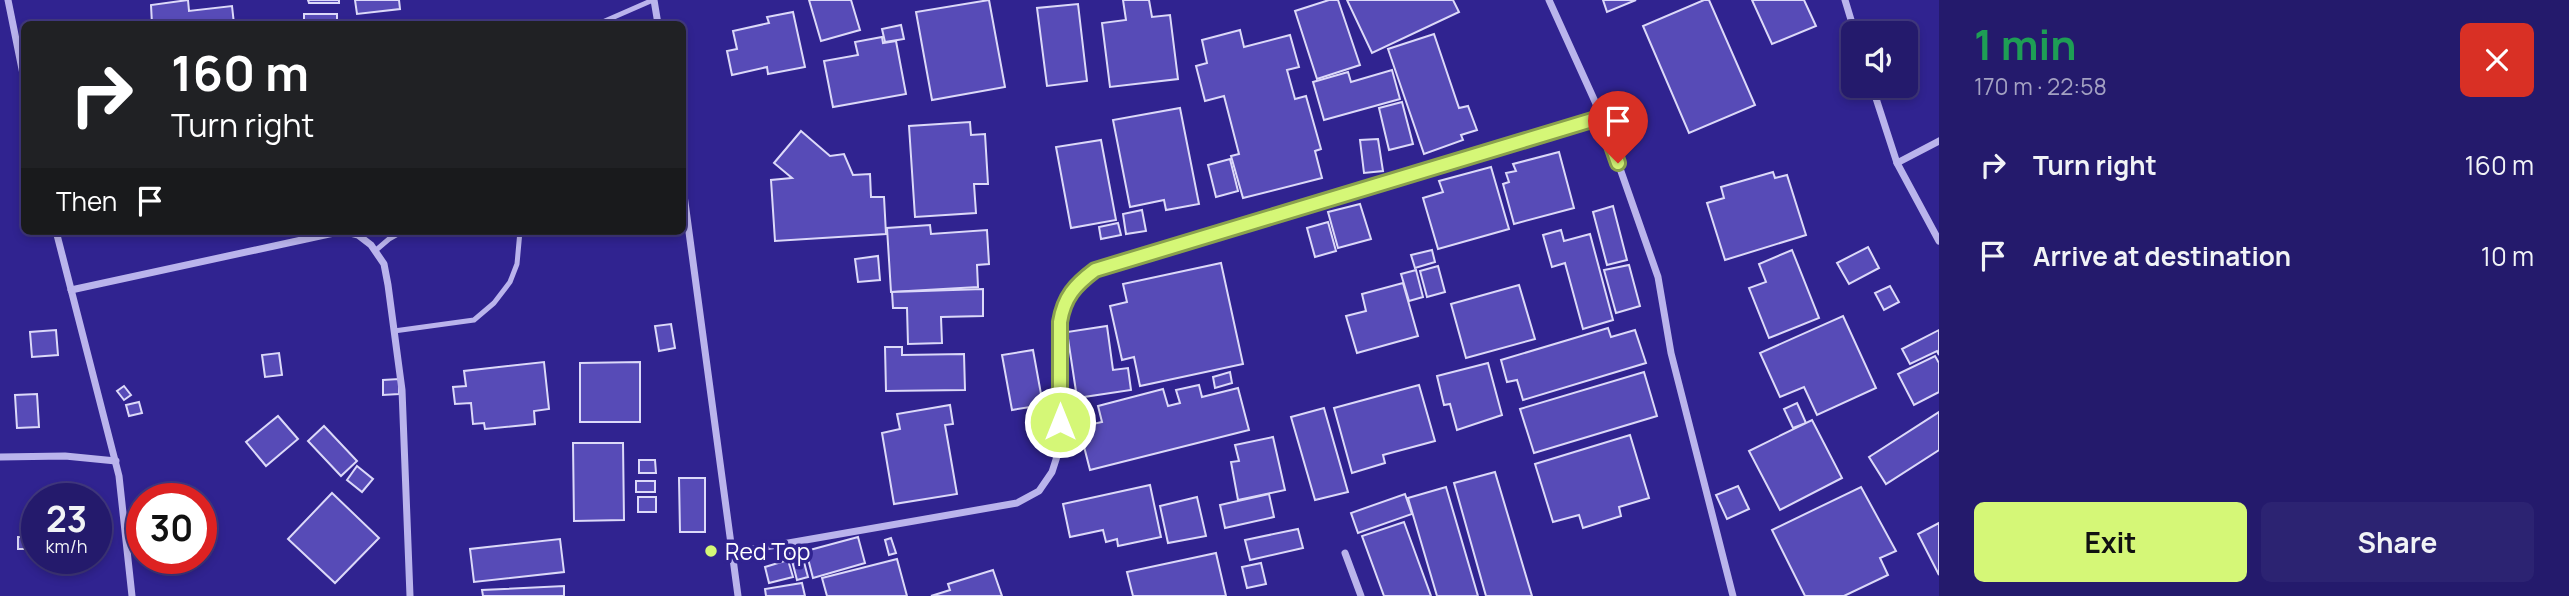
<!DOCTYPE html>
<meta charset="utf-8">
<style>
body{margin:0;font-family:Manrope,sans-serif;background:#2c2372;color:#f1f3f6;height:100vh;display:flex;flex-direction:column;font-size:26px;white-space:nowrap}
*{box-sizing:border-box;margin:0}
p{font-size:23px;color:#a3a1c2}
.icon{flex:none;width:38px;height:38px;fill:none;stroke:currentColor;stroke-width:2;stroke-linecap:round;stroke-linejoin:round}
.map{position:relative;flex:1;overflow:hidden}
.details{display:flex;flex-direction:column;background:#241a6c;width:630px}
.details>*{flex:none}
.hud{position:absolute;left:21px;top:21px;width:665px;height:214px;border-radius:10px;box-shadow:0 4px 10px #0003,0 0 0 2px #41387f;background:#202124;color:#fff;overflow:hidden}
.buttons{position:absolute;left:1841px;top:21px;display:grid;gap:14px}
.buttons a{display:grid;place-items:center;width:77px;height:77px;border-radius:10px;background:#241a6c;box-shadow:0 4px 10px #0003,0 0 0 2px #41387f;font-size:35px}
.speed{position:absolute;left:21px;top:483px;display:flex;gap:14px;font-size:35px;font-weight:700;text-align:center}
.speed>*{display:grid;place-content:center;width:91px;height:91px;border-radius:50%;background:#241a6c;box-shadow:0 4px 10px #0003,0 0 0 2px #41387f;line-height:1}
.speed small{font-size:18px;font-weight:400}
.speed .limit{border:10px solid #d22;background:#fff;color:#111}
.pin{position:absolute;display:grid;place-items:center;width:60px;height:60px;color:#fff;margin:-72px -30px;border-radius:50% 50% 50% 0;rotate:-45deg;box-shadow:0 0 7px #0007}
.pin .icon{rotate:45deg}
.me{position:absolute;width:77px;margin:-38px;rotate:0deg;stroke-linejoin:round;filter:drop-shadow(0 0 5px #0008)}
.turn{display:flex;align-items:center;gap:24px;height:147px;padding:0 35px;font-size:32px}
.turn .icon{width:91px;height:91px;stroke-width:2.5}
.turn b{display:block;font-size:49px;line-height:60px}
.then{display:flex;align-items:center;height:66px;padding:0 35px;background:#0003;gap:14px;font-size:26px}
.round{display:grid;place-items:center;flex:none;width:74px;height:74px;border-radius:10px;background:#2c2372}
.headline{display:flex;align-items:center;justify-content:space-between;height:119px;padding:0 35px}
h1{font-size:42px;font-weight:700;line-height:52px;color:#1e9e55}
.primary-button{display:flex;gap:14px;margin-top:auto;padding:14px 35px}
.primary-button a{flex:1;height:80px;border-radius:10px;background:#d5f777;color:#111;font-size:28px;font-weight:700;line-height:80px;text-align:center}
.primary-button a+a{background:#2c2372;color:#f1f3f6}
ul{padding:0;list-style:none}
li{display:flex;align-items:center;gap:21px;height:91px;padding:0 35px}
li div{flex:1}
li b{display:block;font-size:26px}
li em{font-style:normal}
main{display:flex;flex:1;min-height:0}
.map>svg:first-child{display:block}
.building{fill:#574bb7;stroke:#dcd9f9;stroke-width:2}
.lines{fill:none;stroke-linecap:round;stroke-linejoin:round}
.service{stroke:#bab4ec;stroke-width:5}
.minor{stroke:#bab4ec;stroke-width:7}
.route-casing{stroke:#8aa14d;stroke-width:18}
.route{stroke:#d5f777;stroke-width:12}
.poi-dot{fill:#d5f777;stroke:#302390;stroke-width:2.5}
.labels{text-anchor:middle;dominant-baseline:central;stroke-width:7;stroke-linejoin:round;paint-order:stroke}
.poi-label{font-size:23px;fill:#fff;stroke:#302390;text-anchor:start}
</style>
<main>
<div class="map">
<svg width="1939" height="596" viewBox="0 0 1939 596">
<rect width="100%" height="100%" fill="#302390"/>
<g class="building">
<path d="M188,0l1,11 43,-5 2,18h-82l-1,-19z"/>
<path d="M308,0h31v3h-30z"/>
<path d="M355,0h44l1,9 -43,5z"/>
<path d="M809,0h42l9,30 -39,11z"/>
<path d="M989,0l16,87 -73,13 -16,-88z"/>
<path d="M1123,0h26l3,17 18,-2 8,64 -68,8 -8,-64 24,-3z"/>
<path d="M1329,0h9l22,65 -43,14 -22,-68z"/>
<path d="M1347,0h106l6,12 -87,41z"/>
<path d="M1603,0h33l-29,12z"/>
<path d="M1704,0h5l46,105 -66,28 -46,-107z"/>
<path d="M1752,0h52l12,26 -44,18z"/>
<path d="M1078,4l9,77 -40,5 -10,-78z"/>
<path d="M793,12l12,55 -37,7 -1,-7 -35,8 -5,-24 10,-2 -4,-18 36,-8 -2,-6z"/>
<rect x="304" y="14" width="33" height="10"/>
<path d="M901,25l3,14 -19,3 -3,-13z"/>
<path d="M1240,30l4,17 46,-12 9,32 -12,3 8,29 11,-3 15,53 -6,2 7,27 -79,20 -12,-42 8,-2 -15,-58 -19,5 -9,-35 11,-3 -5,-23z"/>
<path d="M1434,34l25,74 9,-2 9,24 -16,5 2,5 -39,14 -36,-105z"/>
<path d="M882,37l1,6 13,-2 10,53 -73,13 -9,-46 34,-6 -3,-13z"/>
<path d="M1392,70l8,29 -76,21 -11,-38 35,-10 3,10z"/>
<path d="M1402,102l11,42 -24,6 -10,-42z"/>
<path d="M1180,108l19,96 -33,6 -2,-10 -34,7 -17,-87z"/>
<path d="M970,122l1,13 14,-1 3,50h-14l2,29 -61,4 -6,-91z"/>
<path d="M801,131l29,25 14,-2 9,21 17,-1 1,23h13l2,37 -111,7 -4,-61 21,-2 -18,-15z"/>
<path d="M1378,139l5,32 -19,2 -4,-33z"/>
<path d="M1101,140l15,80 -45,8 -15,-81z"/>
<path d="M1559,152l15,56 -60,16 -11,-40 6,-2 -3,-9 10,-2 -3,-7z"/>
<path d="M1230,159l8,32 -22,6 -8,-32z"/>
<path d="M1491,167l18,62 -71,20 -15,-51 20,-6 -4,-11z"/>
<path d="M1773,172l2,6 12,-3 19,60 -81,25 -18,-57 17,-5 -3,-11z"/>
<path d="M1360,204l11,35 -33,9 -10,-36z"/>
<path d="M1613,206l14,54 -20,5 -14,-53z"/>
<path d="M1142,210l4,21 -20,3 -3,-20z"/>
<path d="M1328,222l8,29 -21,6 -8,-29z"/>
<path d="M1118,223l3,12 -20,4 -2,-12z"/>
<path d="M930,225l1,9 56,-4 2,34 -12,1 1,22 -87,5 -4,-64z"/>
<path d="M1561,230l3,11 26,-7 23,86 -30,9 -18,-66 -13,4 -9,-32z"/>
<path d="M1868,247l11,21 -30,16 -12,-21z"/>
<path d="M1432,250l3,12 -20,6 -4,-13z"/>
<path d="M1792,250l27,68 -50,20 -20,-50 17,-6 -7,-18z"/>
<path d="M878,256l2,24 -22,2 -3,-23z"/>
<path d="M1221,263l22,101 -103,22 -6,-29 -12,3 -12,-54 17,-4 -4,-18z"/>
<path d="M1629,265l11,41 -24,7 -12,-43z"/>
<path d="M1438,266l7,26 -18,5 -7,-26z"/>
<path d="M1416,270l7,27 -14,4 -8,-27z"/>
<path d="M1403,283l15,53 -61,17 -11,-37 20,-5 -4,-17z"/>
<path d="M1519,285l16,54 -69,19 -15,-54z"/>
<path d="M1890,286l9,16 -15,8 -9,-17z"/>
<path d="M983,289v27l-42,1 1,26 -34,1 -1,-36h-14l-1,-16z"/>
<path d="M1843,316l33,72 -59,27 -13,-28 -24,10 -20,-44z"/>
<path d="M671,324l4,24 -16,3 -4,-25z"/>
<path d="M1107,326l6,44 15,-2 3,22 -54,8 -10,-66z"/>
<path d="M1608,328l3,9 24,-7 11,33 -123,37 -6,-20 -10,2 -6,-22z"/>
<path d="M56,330l2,25 -26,2 -2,-25z"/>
<path d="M1939,330v25l-2,-4 -27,13 -8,-15z"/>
<path d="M885,347h17v8l62,-1 1,36 -79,1z"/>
<path d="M1033,350l10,55 -31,5 -10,-55z"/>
<path d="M279,353l3,22 -17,2 -3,-22z"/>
<path d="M1935,356l4,7v29l-25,13 -16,-31z"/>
<path d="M544,362l5,47 -15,2 1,13 -50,5 -1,-6 -11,1 -2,-21 -16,1 -2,-17 13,-1 -2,-15z"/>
<path d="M640,362v60h-60v-59z"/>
<path d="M1488,363l14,52 -45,15 -7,-26 -6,1 -7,-29z"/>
<path d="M1230,372l2,11 -17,5 -2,-11z"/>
<path d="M1644,372l13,44 -123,37 -14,-44z"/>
<path d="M399,379v15l-16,1v-15z"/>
<path d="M1199,385l3,12 36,-9 11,42 -159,40 -11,-43 23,-5 -4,-16 65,-17 5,17 12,-3 -4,-13z"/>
<path d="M1419,385l16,56 -52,14 2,8 -33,10 -18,-65z"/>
<path d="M124,386l7,9 -7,5 -7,-9z"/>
<path d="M37,394l2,33 -22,1 -2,-33z"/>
<path d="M139,402l3,11 -13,3 -3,-11z"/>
<path d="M1797,403l9,20 -13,5 -9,-19z"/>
<path d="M950,405l3,19 -8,1 12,69 -63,10 -12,-71 18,-4 -3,-15z"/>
<path d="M1324,408l24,84 -33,8 -24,-83z"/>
<path d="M1939,412v38l-53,34 -17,-27z"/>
<path d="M278,416l20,23 -32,27 -20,-24z"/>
<path d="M1812,420l30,58 -62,32 -31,-59z"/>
<path d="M324,426l33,35 -16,15 -33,-35z"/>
<path d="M1630,435l19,63 -30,9 2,9 -38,12 -4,-13 -26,7 -18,-58z"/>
<path d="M1273,437l12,53 -47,10 -7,-38 8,-1 -4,-16z"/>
<path d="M573,443h50l1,77 -50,1z"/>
<path d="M639,460h16l1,13h-17z"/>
<path d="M357,466l16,13 -11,13 -15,-12z"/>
<path d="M1495,472l37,124h-46l-32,-113z"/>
<path d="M679,478h26v54h-25z"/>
<rect x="636" y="481" width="19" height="11"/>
<path d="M1150,485l11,52 -43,9 -1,-7 -11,3 -3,-12 -33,7 -7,-33z"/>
<path d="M1738,486l11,23 -22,10 -11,-24z"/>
<path d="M1446,487l32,109h-41l-29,-98z"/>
<path d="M1861,487l35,64 -16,7 8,17 -44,21h-39l-33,-66z"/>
<path d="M332,493l47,45 -44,45 -47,-44z"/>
<path d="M1269,494l5,23 -49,11 -5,-23z"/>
<path d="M1405,494l7,20 -54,19 -7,-20z"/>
<rect x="638" y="497" width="18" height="15"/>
<path d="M1197,497l9,39 -38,7 -8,-37z"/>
<path d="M1404,522l27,74h-47l-22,-60z"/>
<path d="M1939,523v52l-21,-41z"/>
<path d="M1298,529l5,19 -53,12 -5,-20z"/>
<rect x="18" y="537" width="19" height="12"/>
<path d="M858,537l7,26 -52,15 -7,-27z"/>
<path d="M891,538l5,15 -7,2 -4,-15z"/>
<path d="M560,539l4,33 -90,10 -4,-33z"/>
<path d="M801,551l7,26 -11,3 -7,-27z"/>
<path d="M1216,553l10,43h-93l-6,-24z"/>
<path d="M897,559l10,37h-80l-5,-18z"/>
<path d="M788,560l5,17 -24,6 -4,-16z"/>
<path d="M1261,563l5,21 -19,4 -5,-21z"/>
<path d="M993,570l9,26h-71l19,-6 -2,-6z"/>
<path d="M802,583l3,13h-39l-1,-7z"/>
<path d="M564,586v10h-81l-1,-6z"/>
</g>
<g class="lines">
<g class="service">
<path d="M598,24l55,-24"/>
<path d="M375,251l14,-12 14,-8"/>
<path d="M394,331l80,-11 20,-17 16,-21 7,-18 3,-33"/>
</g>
<g class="minor">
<path d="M8,0l16,79"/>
<path d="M654,0l4,24"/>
<path d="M1549,0l53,117 56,160 13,76 62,243"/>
<path d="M1845,0l10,33"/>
<path d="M1872,86l25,77 42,78"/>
<path d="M1897,163l42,-22"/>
<path d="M682,180l56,416"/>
<path d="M56,231l63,245 13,120"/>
<path d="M71,290l272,-59 15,4 13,10 13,19 4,21 14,105 8,206"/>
<path d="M0,457l65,-1 51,5"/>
<path d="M731,553l286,-50 22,-12 13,-19 8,-25v-125c4,-25 15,-37 35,-52l507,-153"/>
<path d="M1345,553l16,43"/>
</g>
</g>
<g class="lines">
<g class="route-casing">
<path id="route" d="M1060,422v-100c4,-25 15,-37 35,-52l507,-153 16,46"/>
</g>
<use href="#route" class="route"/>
</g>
<circle class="poi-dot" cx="711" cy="551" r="7"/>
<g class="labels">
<g class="poi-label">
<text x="725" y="551">Red Top</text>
</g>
</g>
</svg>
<div class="buttons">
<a><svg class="icon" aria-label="sound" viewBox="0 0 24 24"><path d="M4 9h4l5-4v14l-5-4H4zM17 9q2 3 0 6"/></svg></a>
</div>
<div class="speed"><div>23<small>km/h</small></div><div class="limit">30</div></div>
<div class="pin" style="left:1618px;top:163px;background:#d93025"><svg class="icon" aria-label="arrive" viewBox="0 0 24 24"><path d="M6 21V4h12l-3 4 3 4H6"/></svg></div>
<svg class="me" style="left:1060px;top:422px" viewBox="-20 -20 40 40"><circle r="17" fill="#d5f777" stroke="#fff" stroke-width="3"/><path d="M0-11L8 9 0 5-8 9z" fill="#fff"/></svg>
<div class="hud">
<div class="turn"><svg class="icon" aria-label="right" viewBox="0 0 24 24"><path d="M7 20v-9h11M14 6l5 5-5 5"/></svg><div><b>160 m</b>Turn right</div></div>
<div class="then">Then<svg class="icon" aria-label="arrive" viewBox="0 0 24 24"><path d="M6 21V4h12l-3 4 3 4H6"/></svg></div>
</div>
</div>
<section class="details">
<div class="headline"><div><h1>1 min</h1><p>170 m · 22:58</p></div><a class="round" style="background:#d93025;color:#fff"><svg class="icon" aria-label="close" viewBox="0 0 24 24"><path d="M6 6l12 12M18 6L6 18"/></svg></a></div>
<ul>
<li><svg class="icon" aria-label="right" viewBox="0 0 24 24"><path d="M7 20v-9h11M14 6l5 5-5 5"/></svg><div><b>Turn right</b></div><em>160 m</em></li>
<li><svg class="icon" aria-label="arrive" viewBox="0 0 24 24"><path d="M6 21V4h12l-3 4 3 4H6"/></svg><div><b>Arrive at destination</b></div><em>10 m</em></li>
</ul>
<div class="primary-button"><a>Exit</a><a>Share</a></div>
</section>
</main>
